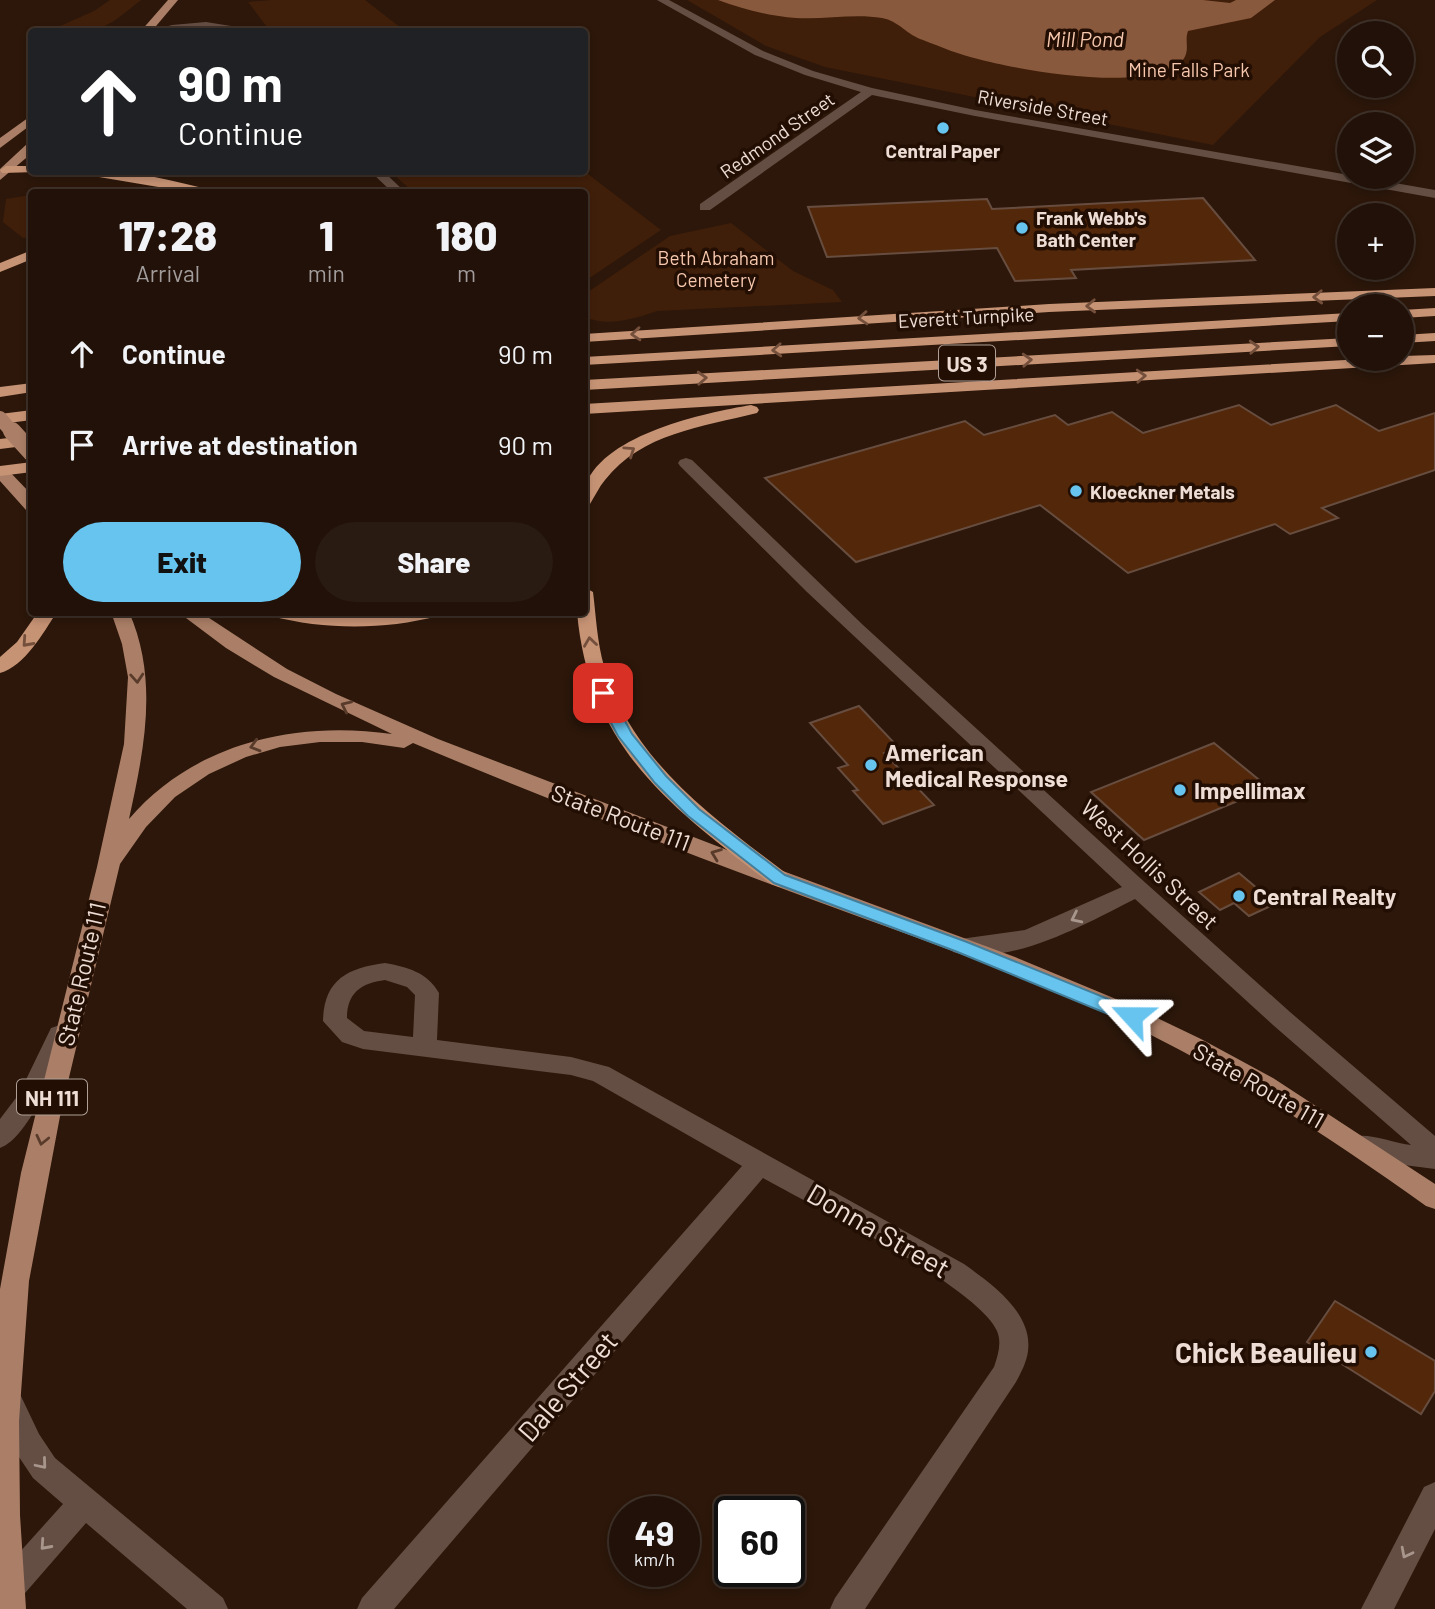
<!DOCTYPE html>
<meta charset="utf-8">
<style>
body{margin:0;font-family:Barlow,sans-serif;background:#291a12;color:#f1f3f6;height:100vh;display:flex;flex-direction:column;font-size:26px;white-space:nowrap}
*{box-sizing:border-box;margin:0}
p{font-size:23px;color:#a29d9c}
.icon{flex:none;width:38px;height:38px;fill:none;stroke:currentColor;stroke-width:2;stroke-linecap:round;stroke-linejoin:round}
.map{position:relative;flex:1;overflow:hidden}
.details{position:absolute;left:28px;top:189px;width:560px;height:427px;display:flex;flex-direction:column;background:#211108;border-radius:7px;box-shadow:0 4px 10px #0003,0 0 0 2px #3e3129}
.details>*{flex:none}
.guide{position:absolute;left:28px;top:28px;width:560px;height:147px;border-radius:7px;box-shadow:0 4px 10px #0003,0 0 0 2px #3e3129;background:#202124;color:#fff;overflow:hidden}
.fabs{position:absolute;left:1337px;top:21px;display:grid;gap:14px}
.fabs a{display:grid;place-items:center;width:77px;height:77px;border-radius:50%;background:#211108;box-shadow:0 4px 10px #0003,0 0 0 2px #3e3129;font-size:35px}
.speed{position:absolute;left:609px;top:1496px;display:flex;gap:14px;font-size:35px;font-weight:700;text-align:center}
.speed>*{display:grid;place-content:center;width:91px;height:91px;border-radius:50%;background:#211108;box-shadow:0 4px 10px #0003,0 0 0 2px #3e3129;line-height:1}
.speed small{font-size:18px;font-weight:400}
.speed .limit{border:4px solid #111;border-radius:10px;background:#fff;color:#111}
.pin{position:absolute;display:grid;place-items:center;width:60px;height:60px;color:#fff;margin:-30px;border-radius:14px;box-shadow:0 4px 10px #0006}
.me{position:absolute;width:77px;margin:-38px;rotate:294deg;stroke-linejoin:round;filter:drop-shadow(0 0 5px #0008)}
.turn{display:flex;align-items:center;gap:24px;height:147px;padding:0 35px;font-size:32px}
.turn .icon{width:91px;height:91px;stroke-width:2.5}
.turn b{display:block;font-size:49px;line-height:60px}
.eta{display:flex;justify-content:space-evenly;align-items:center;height:119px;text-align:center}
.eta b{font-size:42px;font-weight:800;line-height:49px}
.cta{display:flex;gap:14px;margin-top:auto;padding:14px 35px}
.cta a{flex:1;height:80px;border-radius:42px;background:#67c4ef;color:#111;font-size:28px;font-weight:800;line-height:80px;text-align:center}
.cta a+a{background:#291a12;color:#f1f3f6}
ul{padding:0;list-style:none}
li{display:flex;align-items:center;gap:21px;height:91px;padding:0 35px}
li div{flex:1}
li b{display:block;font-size:26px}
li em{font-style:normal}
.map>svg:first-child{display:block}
.green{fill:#401f0a}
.water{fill:#89593d}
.building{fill:#53280a;stroke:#674d3f;stroke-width:2}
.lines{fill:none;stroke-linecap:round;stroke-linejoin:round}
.minor{fill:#644e43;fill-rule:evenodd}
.major{fill:#ab7f67;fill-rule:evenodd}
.highway{fill:#c79375;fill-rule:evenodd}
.major-bridge-far1{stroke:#ab7f67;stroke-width:14}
.major-bridge{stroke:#ab7f67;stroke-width:18}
.oneway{stroke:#74503c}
.oneway2{stroke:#593b2b}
.oneway3{stroke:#a8968c}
.route{fill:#67c4ef;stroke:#437f9b;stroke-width:2}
.poi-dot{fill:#67c4ef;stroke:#220e03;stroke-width:2.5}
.labels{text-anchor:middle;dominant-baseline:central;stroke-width:7;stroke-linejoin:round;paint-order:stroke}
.far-park-label{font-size:19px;fill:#f7c8ae;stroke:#220e03}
.far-street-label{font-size:19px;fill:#edddd5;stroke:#220e03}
.far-poi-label{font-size:19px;font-weight:bold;fill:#edddd5;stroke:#220e03;text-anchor:start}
.far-water-label{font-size:21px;font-style:italic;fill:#f5c7ad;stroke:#220e03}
.shield{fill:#220e03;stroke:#b09f96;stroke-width:2}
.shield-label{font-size:21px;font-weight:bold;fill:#edddd5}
.poi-label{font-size:23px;font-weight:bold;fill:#edddd5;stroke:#220e03;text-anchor:start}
.street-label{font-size:23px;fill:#edddd5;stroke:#220e03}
.near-street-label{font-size:28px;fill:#edddd5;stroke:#220e03}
.near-poi-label{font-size:28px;font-weight:bold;fill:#edddd5;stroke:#220e03;text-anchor:end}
</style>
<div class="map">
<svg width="1435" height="1609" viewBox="0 0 1435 1609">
<rect width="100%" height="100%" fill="#2c170a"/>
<g class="green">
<path d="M110,0h31c-41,33 -40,32 -92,31l45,-20z"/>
<path d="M271,0h94l40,31h-141l3,-4 -19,-25z"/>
<path d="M687,0h690l-57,37 -107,108 -388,-78 -59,-21z"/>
<path d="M584,171l77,59 -76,51 -1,-89h-171l-22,-20z"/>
<path d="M31,195v42l-8,1 -20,-16 3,-23z"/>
<path d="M731,223l62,48 40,19 9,12 -185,9c-23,8 -50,16 -72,6v-23l85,-58z"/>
</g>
<path class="water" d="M718,0h485l27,3 6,-3h39l-24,18 -63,13c-4,11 3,19 -6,30 -30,33 -164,9 -204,-2 -18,-4 -37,-12 -55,-19 -16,-5 -24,-19 -41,-22 -28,-5 -58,2 -86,0 -27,-2 -53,-9 -78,-18z"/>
<g class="building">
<path d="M1203,198l52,62 -184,10 5,8 -61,3 -18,-33 -170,9 -19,-50 179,-8 5,10z"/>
<path d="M1239,405l32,20 65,-20 43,26 56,-18v57l-113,38 16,10 -48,16 -15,-10 -147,49 -88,-68 -184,57 -91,-84 200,-57 19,14 71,-20 13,10 44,-13 31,21z"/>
<path d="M859,706l40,42 -15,5 50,52 -51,19 -30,-33 5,-1 -20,-22 10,-3 -38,-42z"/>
<path d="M1214,743l55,45 -125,52 -53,-48z"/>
<path d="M1239,873l32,27 4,4 -26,12 -15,-13 -14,7 -21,-18z"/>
<path d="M1335,1301l100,60v30l-14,23 -114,-72z"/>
</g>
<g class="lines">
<g class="minor">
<path d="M657,0h12l94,51 50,20 59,17 103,22 460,80v8l-460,-82 -103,-21 -162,115h-10v-6l161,-112 -56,-17 -50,-20z"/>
<path d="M206,22l25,4 11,6 -36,-4 -60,4 26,-7z"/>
<path d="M371,172h13l21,20h-13z"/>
<path d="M686,458l6,2 171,165 276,252 151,135 145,124v33l-47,-6 -35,-12 -4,-7 4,-7c14,-5 41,6 58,8l-138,-120 -138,-126c-48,24 -126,69 -182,53l-3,-6 3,-6 72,-10 97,-43 -315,-295 -127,-126 -2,-3 2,-3z"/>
<path d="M385,963c22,4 42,9 54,30l-2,47 134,17 38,10 355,197c26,19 69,48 64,87 -1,10 -7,22 -12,31l-151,227h-35l5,-11 159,-231c4,-12 8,-24 3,-36 -21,-46 -185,-125 -234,-153l-369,431h-37l5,-11 380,-432 -149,-85 -22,-6 -208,-26 -21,-7 -19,-21c1,-41 24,-53 62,-58zM385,980l22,7 8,8 -2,42 -49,-6 -17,-13c0,-25 14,-35 38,-38z"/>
<path d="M60,1025l9,3 3,6c-13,28 -43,104 -72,114v-29l19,-25 32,-66z"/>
<path d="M9,1388l10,4 20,42 16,24 168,140 5,11h-41l-101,-86 -67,77 -11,5 -8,-3v-28l63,-70 -30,-26 -16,-24 -17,-40v-23z"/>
<path d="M1435,1482v47l-41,80h-33l63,-122z"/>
</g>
<g class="major">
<path d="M168,0h10l-27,32h-11z"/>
<path d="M32,115v9l-32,24v-10z"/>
<path d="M28,143h4v10l-32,27v-11z"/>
<path d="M0,466l6,2 26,27v16l-6,-1 -26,-29z"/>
<path d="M111,612h18c30,68 15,138 0,207 65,-76 167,-99 263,-85l-118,-57 -48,-29 -48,-36h22l87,57 49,25 102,45 323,124 254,94 113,47 73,35 72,39 162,106v25l-9,-3c-89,-64 -179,-123 -277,-172 -107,-53 -221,-92 -333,-133 -135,-50 -270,-102 -403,-158l-9,5 -42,-6h-42l-40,5 -34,10 -37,17 -34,23 -29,30 -26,37 -59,247 -32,170 -10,140 1,94 6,94h-26v-320l21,-116 76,-306 27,-123 4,-67 -6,-33z"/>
</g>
<g class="highway">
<path d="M6,166h26v6h5l-35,1 -2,-3z"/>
<path d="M87,172c39,-4 82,8 120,17l2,3h-21l-95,-16z"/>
<path d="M32,250v9l-32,13v-9z"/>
<path d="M1435,288v8l-386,16 -465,30v-8l465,-30z"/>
<path d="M1435,308v8l-33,2v-8z"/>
<path d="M1349,313v8l-765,44v-8z"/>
<path d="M1435,333v8l-33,2v-8z"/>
<path d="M1349,338v8l-765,44v-10z"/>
<path d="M1435,355v8l-851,51v-10l779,-45h39v-3z"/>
<path d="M32,383v9l-32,5v-10z"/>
<path d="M751,405l6,2 2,3 -2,3c-55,14 -115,20 -152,67 -6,7 -10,16 -15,24l-6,1c0,-7 -1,-15 2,-21 20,-50 118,-71 165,-79z"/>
<path d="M32,410v10l-32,4v-10z"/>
<path d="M32,435v10l-32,4v-10z"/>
<path d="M32,462v10l-32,4v-10z"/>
<path d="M584,587l9,5c3,24 4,50 11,74 27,94 108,151 183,208l3,5 -3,5 -8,3 -8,-3c-100,-77 -182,-136 -194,-272h7z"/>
<path d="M38,612h19c-14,21 -32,54 -57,61v-16l17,-15z"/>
<path d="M268,612l87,3 86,-3 -3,4c-54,14 -113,14 -167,0z"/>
</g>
<path class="major-bridge-far1" d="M0,418l13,15"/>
<path class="major-bridge" d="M12,431l20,22"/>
</g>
<defs><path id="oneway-chevron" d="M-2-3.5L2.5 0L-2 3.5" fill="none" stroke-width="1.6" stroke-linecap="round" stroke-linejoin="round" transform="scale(1.75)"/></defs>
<g class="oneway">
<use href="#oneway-chevron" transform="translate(1318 297) rotate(178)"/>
<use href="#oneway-chevron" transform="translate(1091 306) rotate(178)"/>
<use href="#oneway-chevron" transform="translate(863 318) rotate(176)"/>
<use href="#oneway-chevron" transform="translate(636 334) rotate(176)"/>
<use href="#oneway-chevron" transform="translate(1254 347) rotate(-3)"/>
<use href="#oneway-chevron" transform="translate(777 350) rotate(177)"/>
<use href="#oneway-chevron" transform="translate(1027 360) rotate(-3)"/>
<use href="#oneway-chevron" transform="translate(1141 376) rotate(-3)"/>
<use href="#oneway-chevron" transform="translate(702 378) rotate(-3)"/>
<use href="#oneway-chevron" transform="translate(630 451) rotate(-34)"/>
<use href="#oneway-chevron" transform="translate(27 642) rotate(132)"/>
<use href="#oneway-chevron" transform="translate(590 642) rotate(-98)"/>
</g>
<g class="oneway2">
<use href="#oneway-chevron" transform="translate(137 678) rotate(86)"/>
<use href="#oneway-chevron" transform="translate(346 706) rotate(-155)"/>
<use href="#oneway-chevron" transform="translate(255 746) rotate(164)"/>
<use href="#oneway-chevron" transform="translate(716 854) rotate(-159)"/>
<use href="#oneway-chevron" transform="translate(42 1140) rotate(103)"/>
</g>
<g class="oneway3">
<use href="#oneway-chevron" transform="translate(1076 918) rotate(154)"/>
<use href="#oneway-chevron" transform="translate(42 1464) rotate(50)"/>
<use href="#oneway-chevron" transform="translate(45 1545) rotate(132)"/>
<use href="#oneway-chevron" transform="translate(1406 1553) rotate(117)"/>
</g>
<path class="route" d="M603,689l5,1 24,44 34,42 33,33 86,66 182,67 171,69 3,5 -3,5h-13l-170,-70 -181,-68 -86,-67 -33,-33 -37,-47 -23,-43z"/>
<g class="poi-dot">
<circle cx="943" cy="128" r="7"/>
<circle cx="1022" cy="228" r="7"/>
<circle cx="1076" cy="491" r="7"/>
<circle cx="871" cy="765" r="7"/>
<circle cx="1180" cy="790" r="7"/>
<circle cx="1239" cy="896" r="7"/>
<circle cx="1371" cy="1352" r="7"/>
</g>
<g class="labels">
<g class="far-park-label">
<text x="1189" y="69">Mine Falls Park</text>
<text x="716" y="257">Beth Abraham<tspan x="716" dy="22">Cemetery</tspan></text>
</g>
<g class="far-street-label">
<text transform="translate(1043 107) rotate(10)">Riverside Street</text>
<text transform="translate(777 135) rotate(-35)">Redmond Street</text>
<text transform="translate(966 317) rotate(-3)">Everett Turnpike</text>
</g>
<g class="far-poi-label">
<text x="943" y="150" text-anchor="middle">Central Paper</text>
<text x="1036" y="217">Frank Webb's<tspan x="1036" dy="22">Bath Center</tspan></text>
<text x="1090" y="491">Kloeckner Metals</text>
</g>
<g class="far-water-label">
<text x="1085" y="38">Mill Pond</text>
</g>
<g class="shield">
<rect x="939" y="345.5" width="56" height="35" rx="5"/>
<rect x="17" y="1079.5" width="70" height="35" rx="5"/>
</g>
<g class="shield-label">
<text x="967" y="363">US 3</text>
<text x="52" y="1097">NH 111</text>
</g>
<g class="poi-label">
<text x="885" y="752">American<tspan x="885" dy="26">Medical Response</tspan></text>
<text x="1194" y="790">Impellimax</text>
<text x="1253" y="896">Central Realty</text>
</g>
<g class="street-label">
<text transform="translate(621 817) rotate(21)">State Route 111</text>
<text transform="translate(1150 864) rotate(43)">West Hollis Street</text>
<text transform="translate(81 974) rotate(-77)">State Route 111</text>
<text transform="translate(1259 1085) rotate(30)">State Route 111</text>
</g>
<g class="near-street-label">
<text transform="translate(879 1230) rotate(30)">Donna Street</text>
<text transform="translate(567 1386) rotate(-49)">Dale Street</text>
</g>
<g class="near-poi-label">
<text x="1357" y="1352">Chick Beaulieu</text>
</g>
</g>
</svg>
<div class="fabs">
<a><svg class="icon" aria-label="search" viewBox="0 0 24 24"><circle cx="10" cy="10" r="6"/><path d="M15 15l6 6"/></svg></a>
<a><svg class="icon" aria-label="layers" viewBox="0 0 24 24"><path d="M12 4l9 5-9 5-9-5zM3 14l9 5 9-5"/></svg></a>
<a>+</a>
<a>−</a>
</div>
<div class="speed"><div>49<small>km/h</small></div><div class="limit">60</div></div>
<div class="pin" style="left:603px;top:693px;background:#d93025"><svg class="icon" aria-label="arrive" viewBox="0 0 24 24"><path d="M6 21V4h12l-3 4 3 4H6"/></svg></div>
<svg class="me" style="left:1132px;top:1016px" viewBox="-20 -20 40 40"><path d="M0-17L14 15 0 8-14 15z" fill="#67c4ef" stroke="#fff" stroke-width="4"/></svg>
<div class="guide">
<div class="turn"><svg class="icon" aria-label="ahead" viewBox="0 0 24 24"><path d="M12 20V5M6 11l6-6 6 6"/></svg><div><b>90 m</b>Continue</div></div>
</div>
<section class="details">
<div class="eta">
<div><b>17:28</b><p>Arrival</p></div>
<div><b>1</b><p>min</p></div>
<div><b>180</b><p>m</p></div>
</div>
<ul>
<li><svg class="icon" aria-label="ahead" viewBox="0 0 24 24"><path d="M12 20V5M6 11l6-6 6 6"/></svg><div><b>Continue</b></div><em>90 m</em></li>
<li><svg class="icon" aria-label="arrive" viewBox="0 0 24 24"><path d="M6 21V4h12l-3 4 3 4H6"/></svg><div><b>Arrive at destination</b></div><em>90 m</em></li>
</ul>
<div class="cta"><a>Exit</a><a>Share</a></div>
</section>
</div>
